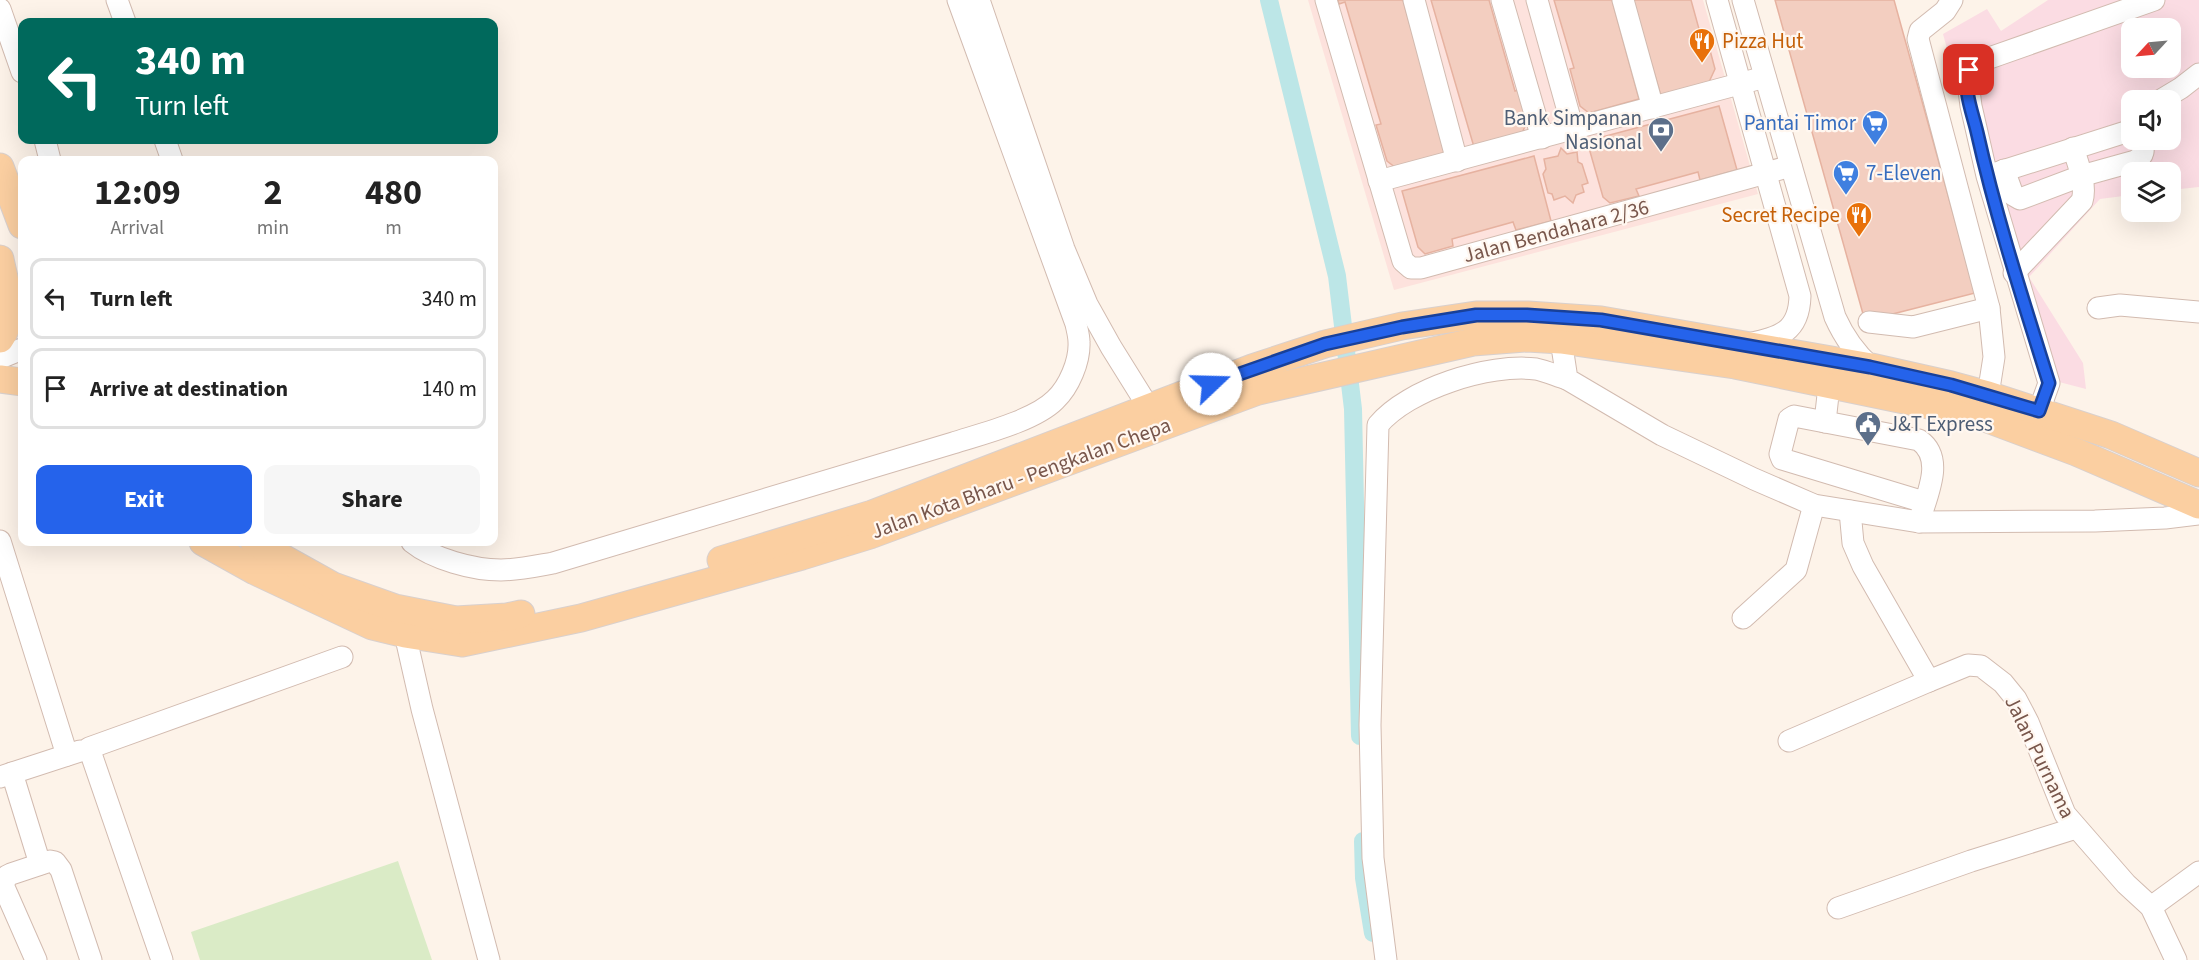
<!DOCTYPE html>
<style>
body{margin:0;font-family:"Source Sans 3",sans-serif;background:#f6f6f6;color:#222;height:100vh;display:flex;flex-direction:column;font-size:22px;white-space:nowrap}
*{box-sizing:border-box;margin:0}
p{font-size:20px;color:#767676}
.icon{flex:none;width:33px;height:33px;fill:none;stroke:currentColor;stroke-width:2;stroke-linecap:round;stroke-linejoin:round}
.map{position:relative;flex:1;overflow:hidden}
.side{position:absolute;left:18px;top:156px;width:480px;height:390px;display:flex;flex-direction:column;background:#fff;border-radius:12px;box-shadow:0 6px 24px #0002}
.side>*{flex:none}
.top-card{position:absolute;left:18px;top:18px;width:480px;height:126px;border-radius:12px;box-shadow:0 6px 24px #0002;background:#00695c;color:#fff;overflow:hidden}
.needle{width:39px;rotate:244deg}
.controls{position:absolute;left:2121px;top:18px;display:grid;gap:12px}
.controls a{display:grid;place-items:center;width:60px;height:60px;border-radius:12px;background:#fff;box-shadow:0 6px 24px #0002;font-size:30px}
.pin{position:absolute;display:grid;place-items:center;width:51px;height:51px;color:#fff;margin:-26px;border-radius:12px;box-shadow:0 3px 9px #0006}
.me{position:absolute;width:66px;margin:-33px;rotate:69deg;stroke-linejoin:round;filter:drop-shadow(0 0 4px #0008)}
.turn{display:flex;align-items:center;gap:21px;height:126px;padding:0 18px;font-size:27px}
.turn .icon{width:78px;height:78px;stroke-width:2.5}
.turn b{display:block;font-size:42px;line-height:51px}
.eta{display:flex;justify-content:space-evenly;align-items:center;height:102px;text-align:center}
.eta b{font-size:36px;font-weight:700;line-height:42px}
.primary-button{display:flex;gap:12px;margin-top:auto;padding:12px 18px}
.primary-button a{flex:1;height:69px;border-radius:12px;background:#2563eb;color:#fff;font-size:24px;font-weight:700;line-height:69px;text-align:center}
.primary-button a+a{background:#f6f6f6;color:#222}
ul{padding:0;list-style:none}
li{display:flex;align-items:center;gap:18px;height:81px;margin:0 12px 9px;padding:0 6px;border:3px solid #e0e0e0;border-radius:12px}
li div{flex:1}
li b{display:block;font-size:22px}
li em{font-style:normal}
.map>svg:first-child{display:block}
.commercial{fill:#fde2dd}
.medical{fill:#fbdce3;fill-rule:evenodd}
.green{fill:#daebc6}
.lines{fill:none;stroke-linecap:round;stroke-linejoin:round}
.canal{stroke:#bce6e7;stroke-width:18}
.building{fill:#f3cec0;stroke:#e6b2a0;stroke-width:1.5}
.minor-casing{stroke:#d2bbb0;stroke-width:23}
.major-casing{stroke:#d9d0cd;stroke-width:29}
.minor{stroke:#fff;stroke-width:21}
.major{stroke:#fbcfa1;stroke-width:27}
.route-casing{stroke:#184099;stroke-width:15}
.route{stroke:#2563eb;stroke-width:10}
.labels{text-anchor:middle;dominant-baseline:central;stroke-width:4.5;stroke-linejoin:round;paint-order:stroke}
.food-label{font-size:21px;fill:#c56008;stroke:#fff7f0;text-anchor:start}
.service-label{font-size:21px;fill:#4e5e75;stroke:#fff7f0;text-anchor:end}
.shop-label{font-size:21px;fill:#366cbe;stroke:#fff7f0;text-anchor:end}
.street-label{font-size:21px;fill:#78564b;stroke:#fff7f0}
</style>
<div class="map">
<svg width="2199" height="960" viewBox="0 0 2199 960">
<rect width="100%" height="100%" fill="#fdf3e9"/>
<path class="commercial" d="M1308,0h395l55,194 -364,96z"/>
<path class="medical" d="M2048,0h151v187l-28,3 -1,-18h-38l-1,23 -31,4 -71,78 54,86 3,26 -50,-13 -93,-342 44,-25 14,22zM2132,28h38v40h-38zM2132,100h38v40h-38z"/>
<path class="green" d="M398,861l34,99h-232l-9,-28z"/>
<g class="lines">
<g class="canal">
<path d="M1269,0l68,276 16,133 7,327"/>
<path d="M1363,841l1,37 9,55"/>
</g>
</g>
<g class="building">
<path d="M1338,0h65l43,155 -50,13 -9,-7 -11,-36 5,-1 -36,-122 -6,2z"/>
<path d="M1431,0h58l26,91 4,-1 9,30 -6,13 -48,14z"/>
<path d="M1554,0h58l27,99 -50,14 -9,-7 -10,-37 4,-1z"/>
<path d="M1633,0h58l11,40 5,-1 8,30 -6,13 -48,14z"/>
<path d="M1775,0h119l81,293 -110,28z"/>
<path d="M1719,106l18,64 -37,10 -2,-8 -62,17 3,7 -29,7 -7,-6 -16,-56z"/>
<path d="M1561,148l6,6 10,-2 1,10 4,2 6,19 -6,2 2,7 -8,3 -3,8 -8,-7 -11,4 -2,-6 -4,-1 -5,-19 3,-5 -2,-10 14,-3z"/>
<path d="M1534,156l17,65 -35,9 -3,-8 -61,17 1,7 -28,8 -7,-7 -16,-56z"/>
</g>
<g class="lines">
<g class="minor-casing">
<g id="minor">
<path d="M117,0l8,22"/>
<path d="M979,0l85,249 23,55 24,43 38,61"/>
<path d="M1326,0l77,261 8,7h10l370,-102"/>
<path d="M1414,0l43,161"/>
<path d="M1502,0l40,138"/>
<path d="M1537,0l36,129"/>
<path d="M1623,0l30,108"/>
<path d="M1717,0l83,296c-1,37 -21,41 -52,48"/>
<path d="M1743,0l92,317c9,20 19,35 36,50"/>
<path d="M1952,0l-7,11 -25,20 -2,8 71,269 5,49 -6,38"/>
<path d="M0,9l22,63"/>
<path d="M2161,100l20,-12 18,-14"/>
<path d="M45,140l5,20"/>
<path d="M165,140l7,20"/>
<path d="M2004,170l9,25 7,4 61,-23 54,-15c10,-5 9,-12 7,-21"/>
<path d="M1990,175l142,-45"/>
<path d="M1379,181l386,-104"/>
<path d="M2014,273l68,-72c5,-16 -4,-37 -9,-53"/>
<path d="M2098,308l22,-3 79,7"/>
<path d="M1869,322l44,5 76,-19"/>
<path d="M1561,340l6,39 95,56 92,44 60,26 105,17 176,-1 70,-3 34,-4"/>
<path d="M0,358l22,-9"/>
<path d="M2039,411l10,-28 -62,-207 -16,-70 -4,-31 6,-10 5,-3 176,-62"/>
<path d="M1825,422l4,-36"/>
<path d="M1850,511l3,32 10,23 66,115 39,-16 13,1 22,17 13,16 12,23 37,92 61,70 25,23 25,53"/>
<path d="M1919,522c7,-26 27,-63 0,-82l-125,-24 -5,3 -9,35 2,5 142,43"/>
<path d="M0,541l67,214"/>
<path d="M412,542c21,17 61,28 89,28 17,0 35,-4 52,-7l400,-120c28,-9 81,-22 102,-43 14,-13 25,-39 24,-58 0,-6 -2,-13 -3,-18l-118,-324"/>
<path d="M1743,618l53,-48 18,-65"/>
<path d="M405,634l17,75 67,251"/>
<path d="M1789,741l140,-60"/>
<path d="M12,773l28,91"/>
<path d="M0,777l80,-26"/>
<path d="M2151,907l48,-35"/>
<path d="M1838,908l133,-47 105,-33"/>
<path d="M36,960l-33,-75 4,-9 4,-2 39,-13 5,1 6,8 30,90"/>
<path d="M162,960l-73,-212 253,-91"/>
<path d="M1386,960l-13,-102 -3,-133 8,-300c30,-36 111,-62 158,-56 10,2 21,7 31,10"/>
</g>
</g>
<g class="major-casing">
<g id="major">
<path d="M0,167l22,58"/>
<path d="M0,259c5,26 17,57 0,80"/>
<path d="M0,379l22,3"/>
<path d="M203,542l52,29 117,55 33,8 57,9 119,-25 221,-62 68,-21 388,-144 215,-49 54,-4 34,2 174,25 242,50 99,37 123,53"/>
<path d="M254,542l79,44 62,22 61,12 51,-3 14,-3"/>
<path d="M721,560l151,-46 380,-146 73,-24 77,-18 74,-11h52l73,5 270,47 80,18 37,10 123,40 88,38"/>
</g>
</g>
<use href="#minor" class="minor"/>
<use href="#major" class="major"/>
</g>
<g class="lines">
<g class="route-casing">
<path id="route" d="M1211,384l114,-40 77,-17 74,-12h51l74,5 269,47 81,18 88,26 10,-28c-26,-83 -53,-166 -72,-251 -4,-18 -15,-44 -8,-62"/>
</g>
<use href="#route" class="route"/>
</g>
<defs>
<g id="restaurant-pin" transform="scale(1.35)"><path d="M0 17L-7.5 6A9.5 9.5 0 1 1 7.5 6Z" fill="#e8710a" stroke="#fff7f0"/><path d="M-5-6h1v4h1v-4h1v4h1v-4h1v5L-1.5 .5V6h-2V.5L-5-1ZM5-6V6H3V1.5H1.5Q1.5-4 5-6Z" fill="#fff"/></g>
<g id="supermarket-pin" transform="scale(1.35)"><path d="M0 17L-7.5 6A9.5 9.5 0 1 1 7.5 6Z" fill="#3f7fe0" stroke="#fff7f0"/><path d="M-6-5.5h2.5l.6 2H6L4.5 2H-2.5L-4.4-4H-6ZM-1.5 3.2a1.3 1.3 0 1 0 .1 0ZM3 3.2a1.3 1.3 0 1 0 .1 0Z" fill="#fff"/></g>
<g id="bank-pin" transform="scale(1.35)"><path d="M0 17L-7.5 6A9.5 9.5 0 1 1 7.5 6Z" fill="#5c6f8a" stroke="#fff7f0"/><path d="M-6-4H6V4H-6ZM0-2.3a2.3 2.3 0 1 0 0 4.6a2.3 2.3 0 1 0 0-4.6Z" fill="#fff"/></g>
<g id="civic-pin" transform="scale(1.35)"><path d="M0 17L-7.5 6A9.5 9.5 0 1 1 7.5 6Z" fill="#5c6f8a" stroke="#fff7f0"/><path d="M-.6-6.5H3V-4.5H.6V-3L4-1V1h2V6H-6V1h2V-1L-.6-3ZM-1.2 2.5V6h2.4V2.5Z" fill="#fff"/></g>
</defs>
<g fill-rule="evenodd">
<use href="#restaurant-pin" x="1702" y="41"/>
<use href="#supermarket-pin" x="1875" y="123"/>
<use href="#bank-pin" x="1661" y="130"/>
<use href="#supermarket-pin" x="1846" y="173"/>
<use href="#restaurant-pin" x="1859" y="215"/>
<use href="#civic-pin" x="1868" y="424"/>
</g>
<g class="labels">
<g class="food-label">
<text x="1722" y="41">Pizza Hut</text>
<text x="1840" y="215" text-anchor="end">Secret Recipe</text>
</g>
<g class="service-label">
<text x="1642" y="118">Bank Simpanan<tspan x="1642" dy="24">Nasional</tspan></text>
<text x="1888" y="424" text-anchor="start">J&amp;T Express</text>
</g>
<g class="shop-label">
<text x="1856" y="123">Pantai Timor</text>
<text x="1866" y="173" text-anchor="start">7-Eleven</text>
</g>
<g class="street-label">
<text transform="translate(1556 231) rotate(-15)">Jalan Bendahara 2/36</text>
<text transform="translate(1021 478) rotate(-20)">Jalan Kota Bharu - Pengkalan Chepa</text>
<text transform="translate(2040 757) rotate(64)">Jalan Purnama</text>
</g>
</g>
</svg>
<div class="controls">
<a><svg class="needle" viewBox="-14 -14 28 28"><path d="M0-13l5 13h-10z" fill="#e53935"/><path d="M0 13l5-13h-10z" fill="#767676"/></svg></a>
<a><svg class="icon" aria-label="sound" viewBox="0 0 24 24"><path d="M4 9h4l5-4v14l-5-4H4zM17 9q2 3 0 6"/></svg></a>
<a><svg class="icon" aria-label="layers" viewBox="0 0 24 24"><path d="M12 4l9 5-9 5-9-5zM3 14l9 5 9-5"/></svg></a>
</div>
<div class="pin" style="left:1969px;top:70px;background:#d93025"><svg class="icon" aria-label="arrive" viewBox="0 0 24 24"><path d="M6 21V4h12l-3 4 3 4H6"/></svg></div>
<svg class="me" style="left:1211px;top:384px" viewBox="-20 -20 40 40"><circle r="19" fill="#fff"/><path d="M0-13L10 11 0 6-10 11z" fill="#2563eb"/></svg>
<div class="top-card">
<div class="turn"><svg class="icon" aria-label="left" viewBox="0 0 24 24"><path d="M17 20v-9H6M10 6l-5 5 5 5"/></svg><div><b>340 m</b>Turn left</div></div>
</div>
<section class="side">
<div class="eta">
<div><b>12:09</b><p>Arrival</p></div>
<div><b>2</b><p>min</p></div>
<div><b>480</b><p>m</p></div>
</div>
<ul>
<li><svg class="icon" aria-label="left" viewBox="0 0 24 24"><path d="M17 20v-9H6M10 6l-5 5 5 5"/></svg><div><b>Turn left</b></div><em>340 m</em></li>
<li><svg class="icon" aria-label="arrive" viewBox="0 0 24 24"><path d="M6 21V4h12l-3 4 3 4H6"/></svg><div><b>Arrive at destination</b></div><em>140 m</em></li>
</ul>
<div class="primary-button"><a>Exit</a><a>Share</a></div>
</section>
</div>
